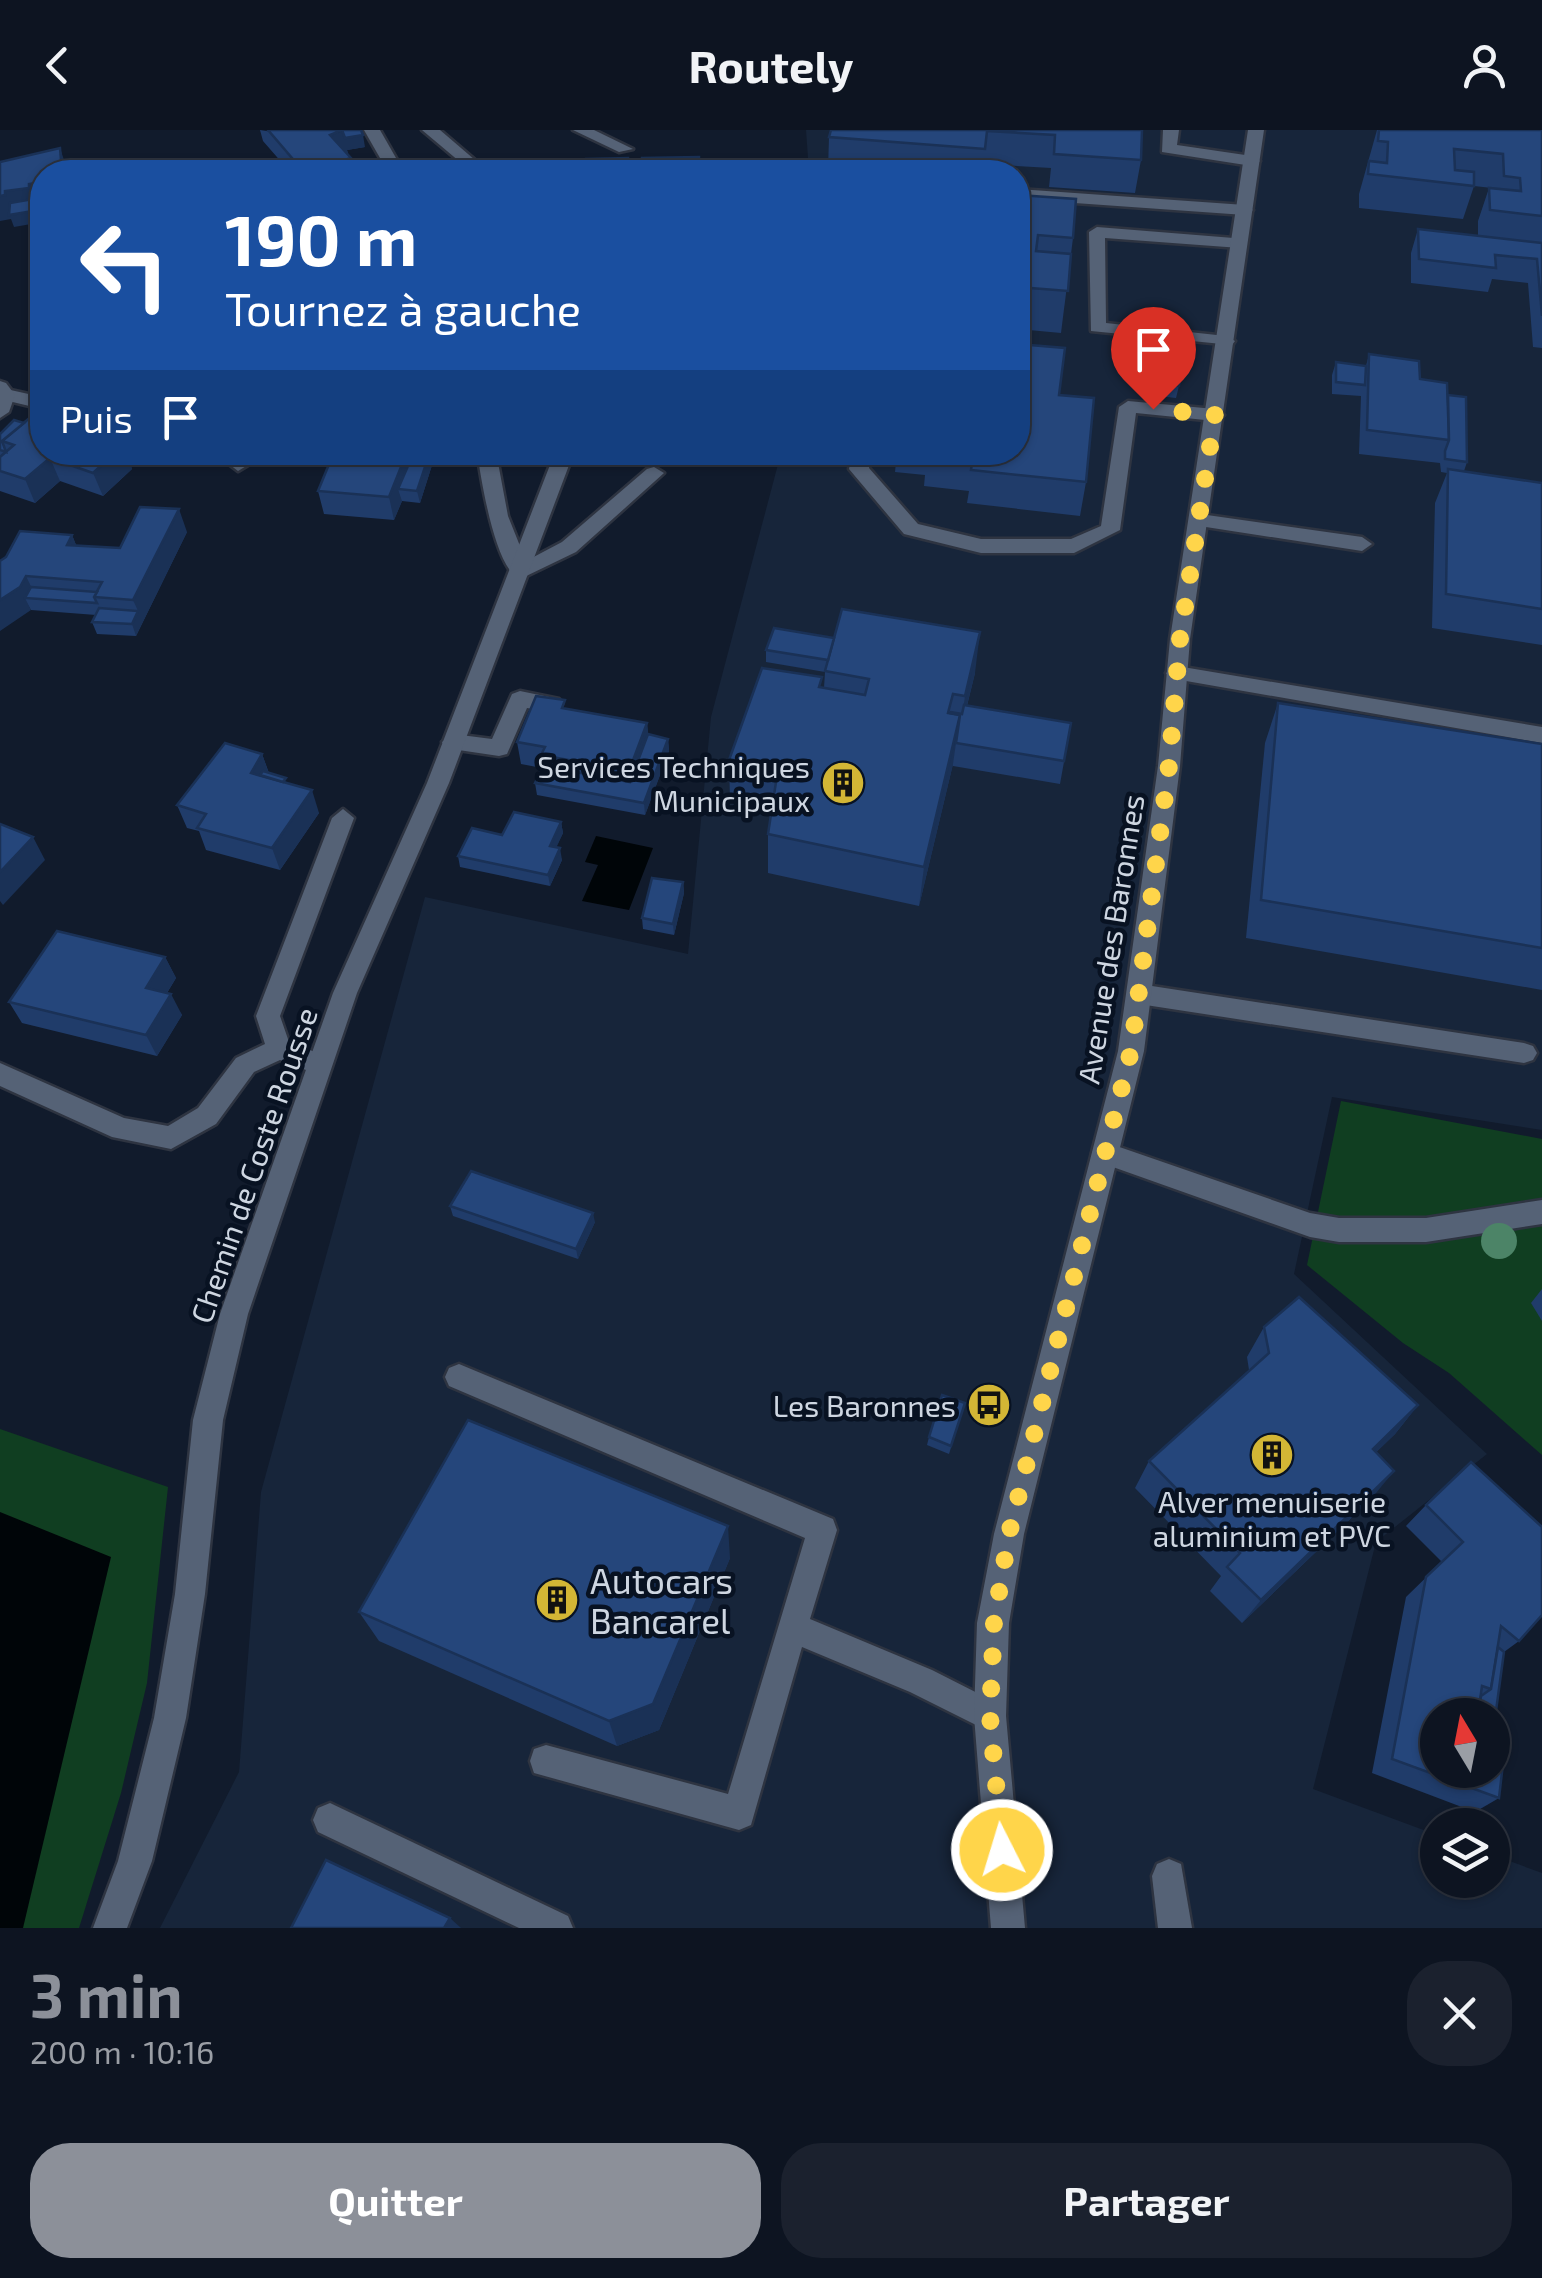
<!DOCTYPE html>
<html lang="fr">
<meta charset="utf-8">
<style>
body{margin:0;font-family:"Exo 2",sans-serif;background:#1b212e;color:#f1f3f6;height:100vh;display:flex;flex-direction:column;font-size:38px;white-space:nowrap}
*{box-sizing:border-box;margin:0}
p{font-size:32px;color:#9a9ea5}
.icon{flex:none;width:55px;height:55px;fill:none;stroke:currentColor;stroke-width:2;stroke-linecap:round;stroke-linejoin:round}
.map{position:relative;height:1798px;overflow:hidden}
.sheet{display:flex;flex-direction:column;background:#0d1421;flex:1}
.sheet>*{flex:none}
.banner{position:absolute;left:30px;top:30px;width:1000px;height:305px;border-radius:40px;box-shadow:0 2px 8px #0004,0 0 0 2px #2d333f;background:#1a4fa0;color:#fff;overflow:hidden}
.needle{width:65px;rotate:350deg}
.tools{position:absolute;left:1420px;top:1568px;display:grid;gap:20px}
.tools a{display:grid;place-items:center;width:90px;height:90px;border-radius:50%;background:#0d1421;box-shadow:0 2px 8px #0004,0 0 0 2px #2d333f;font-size:50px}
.pin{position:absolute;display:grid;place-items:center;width:85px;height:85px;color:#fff;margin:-102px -42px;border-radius:50% 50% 50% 0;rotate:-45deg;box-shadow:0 0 10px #0007}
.pin .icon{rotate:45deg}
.me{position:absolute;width:110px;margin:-55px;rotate:355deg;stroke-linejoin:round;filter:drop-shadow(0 0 8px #0008)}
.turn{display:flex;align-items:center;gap:35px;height:210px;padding:0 30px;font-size:45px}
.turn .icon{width:130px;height:130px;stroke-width:2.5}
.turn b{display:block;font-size:70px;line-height:85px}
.then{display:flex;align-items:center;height:95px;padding:0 30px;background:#0003;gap:20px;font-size:38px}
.round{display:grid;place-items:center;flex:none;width:105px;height:105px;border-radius:40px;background:#1b212e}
.head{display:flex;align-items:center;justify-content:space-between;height:170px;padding:0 30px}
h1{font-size:60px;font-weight:700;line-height:75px;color:#8c9099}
.cta{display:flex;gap:20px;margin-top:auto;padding:20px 30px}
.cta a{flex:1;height:115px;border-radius:40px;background:#8c9099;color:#fff;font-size:40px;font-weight:700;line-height:115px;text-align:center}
.cta a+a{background:#1b212e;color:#f1f3f6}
header{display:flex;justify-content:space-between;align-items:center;height:130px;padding:0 30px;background:#0d1421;font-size:45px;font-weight:700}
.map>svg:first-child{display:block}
.built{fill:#17253a}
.green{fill:#103e21}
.water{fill:#000508}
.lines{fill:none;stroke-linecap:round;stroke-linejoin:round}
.service-casing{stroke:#2e3441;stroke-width:5}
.minor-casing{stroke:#2e3441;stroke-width:5}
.service{fill:#556276;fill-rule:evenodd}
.minor{fill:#556276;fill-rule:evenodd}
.tree{fill:#4c8467}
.wall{fill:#203c6a}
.shaded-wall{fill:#1a3156}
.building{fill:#25467b;stroke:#1a3156;stroke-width:2.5}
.route{stroke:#ffd54a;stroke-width:18;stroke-dasharray:0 32.4}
.labels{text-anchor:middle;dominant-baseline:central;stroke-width:9;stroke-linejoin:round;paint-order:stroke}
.poi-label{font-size:30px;fill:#ced6e1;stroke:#081222;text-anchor:end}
.street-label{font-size:30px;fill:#ced6e1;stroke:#081222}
.near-poi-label{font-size:35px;fill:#ced6e1;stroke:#081222;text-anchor:start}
</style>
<header><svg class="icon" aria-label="back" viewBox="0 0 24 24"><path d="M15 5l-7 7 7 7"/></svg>Routely<svg class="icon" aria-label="person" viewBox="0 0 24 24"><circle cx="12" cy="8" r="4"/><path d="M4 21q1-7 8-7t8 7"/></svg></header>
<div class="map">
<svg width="1542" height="1798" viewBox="0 0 1542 1798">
<rect width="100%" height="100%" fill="#111b2c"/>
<path class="built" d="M806,0h736v1000l-210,-33 -38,177 193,180 -111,88 -63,247 124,46 1,45h54l1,-25 49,18v55h-1382l79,-156 22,-280 164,-595 263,57 23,-237 70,-264 237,-1v-280h-209z"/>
<g class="green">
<path d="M1341,971l201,38v316l-93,-82 -46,-30 -96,-78z"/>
<path d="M0,1299l168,58 -21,196 -26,110 -42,135h-79z"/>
</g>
<g class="water">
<path d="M596,706l57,12 -24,62 -47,-9 16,-36 -13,-3z"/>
<path d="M0,1382l111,45 -88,371h-23z"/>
</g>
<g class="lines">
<g class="service-casing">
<g id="service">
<path d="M364,0h16l24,42h-16z"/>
<path d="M573,0h21l39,19 -14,3z"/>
<path d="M1163,0h16l-2,15 75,11 8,5 -8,5 -90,-14z"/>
<path d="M1018,59l227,16 8,5 -8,5 -227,-16z"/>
<path d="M1097,97l149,12v8l-6,1 -135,-10 1,85 120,13 9,5 -3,4 -141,-14 -2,-99z"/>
<path d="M6,259l36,8v12l-42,-10v-8z"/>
<path d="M1128,271l87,8 9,6 -9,6 -79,-8 -16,117 -46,23h-93l-77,-19 -55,-65 3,-17h19l-2,16 49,56 63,15h90l30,-13 18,-119z"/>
<path d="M213,322h22l13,13 -10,6z"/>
<path d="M477,322h19l12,64 18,45 36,-19 85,-73 7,-2 10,6 -88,79 -56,27c-25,-9 -39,-101 -43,-127z"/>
<path d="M1200,384l162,23 10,7 -10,7 -169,-26 -3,-5z"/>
<path d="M1177,536l365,61v16l-373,-65 -3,-5z"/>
<path d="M520,561l39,8 3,5 -11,8 -24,-4 -20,46 -8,2 -54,-8 -3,-6 11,-8 39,5 20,-45z"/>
<path d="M343,679l11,9 -74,198 9,26 39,15 4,7 -4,7 -9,4 -39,-15 -26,12 -38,52 -45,25 -59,-12 -112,-51v-23l124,55 44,8 30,-18 38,-50 29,-14 -9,-28 76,-198z"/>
<path d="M1139,854l385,59 9,3 4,7 -4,7 -9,3 -385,-59 -9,-3 -3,-7 3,-7z"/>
<path d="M1105,1012l205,71 29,5h87l116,-18v24l-116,18h-87l-29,-5 -214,-76 -4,-8 4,-8z"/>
<path d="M459,1234l374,155 4,11 -27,89 122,51 69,35 5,11 -5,11 -11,5 -80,-40 -108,-45 -51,178 -12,5 -205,-57 -4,-12 4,-12 12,-4 182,49 77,-256 -356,-152 -4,-9 4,-9z"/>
<path d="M330,1673l238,113 5,12h-54l-201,-96 -5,-12 5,-12z"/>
<path d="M1169,1729l12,5 11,64h-34l-6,-52 5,-12z"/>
</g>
</g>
<g class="minor-casing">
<g id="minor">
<path d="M422,0h18l49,42h-17z"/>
<path d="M1248,0h16l-74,509 -10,127 -36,285 -120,483 -15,89 -3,93 19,212h-34l-17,-212 3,-93 17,-89 124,-483 40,-285 12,-127z"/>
<path d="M0,251l6,2 9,12 -6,17 -9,6z"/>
<path d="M555,322h19l-125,331 -92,210 -109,321 -25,106 -18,174 -19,124 -34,143 -25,67h-34l25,-67 36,-143 21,-124 18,-174 27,-106 113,-321 94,-210z"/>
</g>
</g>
<use href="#service" class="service"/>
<use href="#minor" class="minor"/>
</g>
<circle class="tree" cx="1499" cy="1111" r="18"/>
<g class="wall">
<path d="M260,0l105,17 -18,3 7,22h-64l-27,-31z"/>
<path d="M831,0h311l-1,30 -6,33 -86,-6 2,-19 -67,-4 -1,8h-128l-27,-2 1,-33z"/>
<path d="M1377,0h165v218l-9,-1 -5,-64 -36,-4 -4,13 -77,-9v-30l7,-24 60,7v-15l11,-33h3l-18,-2 -11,33 -104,-11v-14z"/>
<path d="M1018,65l55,43 -12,95 -43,-4z"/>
<path d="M1369,224l51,25 28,16 19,67 -3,9 78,12v162l-110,-17 3,-125 12,-30 -6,-1 -1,-9 -81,-9 2,-58 -29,-2v-19l4,-13 30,4z"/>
<path d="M1164,236l15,20 -3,12 -18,-2z"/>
<path d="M1059,265l27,87 -6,34 -113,-13 2,-12 -45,-5 1,-11 -30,-3 2,-20h121z"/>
<path d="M0,304l42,18h84l6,17 -29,27 -43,-15 -25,22 -35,-12z"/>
<path d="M334,322h97l2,10 -13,41 -18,-2 -8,19 -70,-6 -6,-23z"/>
<path d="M635,322h86v5l-86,-1z"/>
<path d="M187,402l-51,104 -39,-2 -5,-12 4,-7 -65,-5 -31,-49 72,-26 4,10 44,3z"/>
<path d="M766,520l209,23 -8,33 104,17 -11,61 -107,-18v-2l-34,142 -151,-33v-39l4,-26 -42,-8 -1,-40 93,-72h2l1,-16 -59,-10z"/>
<path d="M1278,573l264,41v246l-296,-52 19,-195z"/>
<path d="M566,579l81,14 1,11 20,5 1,12 -24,64 -108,-20 -2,-12 7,-15 -21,-4 -4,-22z"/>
<path d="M262,624l7,19 19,10 31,30 -39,57 -74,-20 -7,-19 -12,-3 -10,-23z"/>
<path d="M561,692l2,11 -7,14 6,13 -12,26 -90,-19 -2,-11 44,-21z"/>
<path d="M683,752l1,11 -10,42 -31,-6 -1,-11z"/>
<path d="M165,827l11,21 -9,15 15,22 -25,41 -135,-33 -13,-21z"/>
<path d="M450,1076l145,16 -17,37 -125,-43z"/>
<path d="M1542,1159v32l-11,-18z"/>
<path d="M1264,1197l154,78 -23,29 -19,18 -4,46 -130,125 -32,-32 11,-15 -86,-88 14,-27 100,-91 -2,-13z"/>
<path d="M965,1273l-16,51 -22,-9 2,-8z"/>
<path d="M1471,1332l48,179 -15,11 -11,81 6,65 -24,14 -103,-39 34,-176 36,-35 -36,-36 20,-21z"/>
<path d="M730,1428l-71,172 -42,16 -238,-105 -20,-29z"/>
</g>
<g class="shaded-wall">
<path d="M343,1l20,4 2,12 -18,3 1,4 -18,-19z"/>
<path d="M60,18l8,24h-6z"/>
<path d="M351,28l3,14h-50z"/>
<path d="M42,52v24l-4,1 -1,16 -23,4 -3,-8 -11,2v-25l5,-5 24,-7z"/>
<path d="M116,322h10l6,17 -29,27 -10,-23z"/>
<path d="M407,322h9l-18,37 4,12 -8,19 -5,-23z"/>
<path d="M430,322l3,10 -13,41 -3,-12z"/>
<path d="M50,328l10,23 -25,22 -10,-24z"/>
<path d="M179,379l8,23 -51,104 -4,-12 6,-13 -5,-11z"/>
<path d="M72,405l9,22 -14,-12z"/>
<path d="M26,446l11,23 -12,-1 6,12 -31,21v-31z"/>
<path d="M980,502l-5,41 -16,64 6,-41z"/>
<path d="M960,585l-7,49 -34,142 5,-39z"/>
<path d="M647,593l2,23 -18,48 -2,-23z"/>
<path d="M668,609l1,12 -24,64 -1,-12z"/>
<path d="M262,624l8,23 -19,-4z"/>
<path d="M312,660l7,23 -39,57 -8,-22z"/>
<path d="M561,692l2,11 -11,24 -2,-11z"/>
<path d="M33,707l12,23 -42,45 -3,-4v-29z"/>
<path d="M560,718l2,12 -12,26 -2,-11z"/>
<path d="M683,752l1,11 -10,42 -1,-11z"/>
<path d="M165,827l11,21 -19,31 -11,-21z"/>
<path d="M171,864l11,21 -25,41 -11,-21z"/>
<path d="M593,1083l2,9 -17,37 -2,-10z"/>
<path d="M1418,1275l-23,29 -44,43 22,-28z"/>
<path d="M1394,1341l-22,27 -130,125 19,-23z"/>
<path d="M728,1396l2,32 -71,172 -42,16 -8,-25z"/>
<path d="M450,1788l11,10h-17z"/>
</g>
<g class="building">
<path d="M268,0h74l-12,5 21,23 -47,14z"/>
<path d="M342,0h19l2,5 -18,3z"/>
<path d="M831,0h311l-1,30 -87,-6 1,-19 -68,-4 -2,18 -156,-12z"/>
<path d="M1379,0h163v86l-52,-6 -1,-22 32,3 -1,-13 -16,-2 -1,-22 -49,-5 1,21 19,2v14l-106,-12 1,-13 18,2 1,-21 -10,-1z"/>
<path d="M60,18l2,24h-20v10l-13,2v4l-24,3v4l-5,1v-34z"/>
<path d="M699,27v15h-113v-13l42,-1v7h14v-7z"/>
<path d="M1018,65l58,4 -3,39 -35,-3 -2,16 35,3 -3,37 -50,-4z"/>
<path d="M33,69v12l-24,4 1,-12z"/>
<path d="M1418,99l124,14v73l-5,-57 -42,-4 1,13 -77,-9z"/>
<path d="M1018,214l47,4 -6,47 35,3 -8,84 -115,-12 2,-13 -46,-4 91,-1z"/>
<path d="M1369,224l50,7 1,18 27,4 2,57 -82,-10z"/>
<path d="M1336,232l30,4 -1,19 -29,-3z"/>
<path d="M1164,236l18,2 -3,18 -18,-2z"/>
<path d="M1448,265l18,2 1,65 -22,-3v-8l4,-11z"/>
<path d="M32,286l10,3v33h74l-23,21 -43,-15 -25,21 -25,-8v-14l14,-12 -12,-4z"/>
<path d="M14,290l10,3 -22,18 4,11 -6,-2v-16z"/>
<path d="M334,322h73l-18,45 -71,-6z"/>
<path d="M414,322h16l-13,39 -19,-2z"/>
<path d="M1448,339l94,14v126l-96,-15z"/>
<path d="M140,377l39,2 -46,91 -39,-3 8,-15 -76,-6 -6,11 -20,13v-39l6,-4 14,-26 52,4 -5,10 53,3z"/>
<path d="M31,457l66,5 -3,5 3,6 -72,-5z"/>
<path d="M99,478l39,3 -6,13 -40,-2z"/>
<path d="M842,479l138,23 -15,64 -12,-2 -5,19 12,2 -36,152 -156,-33 10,-65 -49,-9 33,-92 60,9 -3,10 46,8 4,-16 -44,-8z"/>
<path d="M774,498l60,10 -6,22 -62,-10z"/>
<path d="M536,566l29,4 -3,8 85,15 -18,48 -88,-16 4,-8 -28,-5z"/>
<path d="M1278,573l264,41v204l-281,-48z"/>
<path d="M964,575l107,18 -7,38 -108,-18 4,-28 -10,-2 1,-1 11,2z"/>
<path d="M648,604l20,5 -24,64 -109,-20 8,-17 87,16z"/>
<path d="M225,613l37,11 -11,19 61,17 -40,58 -75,-20 9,-14 -29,-9z"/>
<path d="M263,641l23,7 -3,4 -23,-7z"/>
<path d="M514,682l47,10 -11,24 10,2 -12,27 -90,-19 14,-28 30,7z"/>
<path d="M0,694l33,13 -33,35z"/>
<path d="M652,748l31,4 -10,42 -31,-6z"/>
<path d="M57,801l108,26 -19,31 25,6 -25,41 -137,-33z"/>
<path d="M471,1041l122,42 -17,36 -126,-43z"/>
<path d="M1299,1167l119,108 -45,44 21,22 -133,129 -34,-33 13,-14 -91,-92 120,-108 -5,-26z"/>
<path d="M942,1265l23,8 -14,43 -22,-9z"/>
<path d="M468,1290l260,106 -75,178 -44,17 -250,-109z"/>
<path d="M1471,1332l71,65v88l-23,26 -18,-15 -10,63 -9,-3 -4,29h-40v55h54v-37l14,5 -7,60 -107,-39 34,-182 37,-35 -37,-37z"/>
<path d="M1498,1517l6,5 -11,81 -1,-18h-14l3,-19 10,-7z"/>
<path d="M326,1730l124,58 -6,10h-153z"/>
</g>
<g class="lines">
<path class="route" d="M1002,1720l-12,-134 4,-94 15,-88 122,-483 38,-285 11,-127 35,-224 -62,-6"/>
</g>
<defs>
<g id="building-disc" transform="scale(2.25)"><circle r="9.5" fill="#d3b635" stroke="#081222"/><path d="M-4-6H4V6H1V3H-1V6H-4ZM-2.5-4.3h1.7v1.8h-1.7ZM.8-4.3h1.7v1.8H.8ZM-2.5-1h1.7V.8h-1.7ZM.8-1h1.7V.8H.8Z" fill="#111"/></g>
<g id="bus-disc" transform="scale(2.25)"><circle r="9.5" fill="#d3b635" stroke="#081222"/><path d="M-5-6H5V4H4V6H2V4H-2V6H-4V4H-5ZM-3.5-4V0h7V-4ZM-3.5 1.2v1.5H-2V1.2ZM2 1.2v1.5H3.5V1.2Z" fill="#111"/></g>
</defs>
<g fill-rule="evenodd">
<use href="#building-disc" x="843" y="653"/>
<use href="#bus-disc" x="989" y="1275"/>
<use href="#building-disc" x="1272" y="1325"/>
<use href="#building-disc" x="557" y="1470"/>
</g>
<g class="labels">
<g class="poi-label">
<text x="810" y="636">Services Techniques<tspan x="810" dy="34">Municipaux</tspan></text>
<text x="956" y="1275">Les Baronnes</text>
<text x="1272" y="1371" text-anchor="middle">Alver menuiserie<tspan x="1272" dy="34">aluminium et PVC</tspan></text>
</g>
<g class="street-label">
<text transform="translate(1110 809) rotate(-81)">Avenue des Baronnes</text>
<text transform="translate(253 1035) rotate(-71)">Chemin de Coste Rousse</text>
</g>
<g class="near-poi-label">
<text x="590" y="1450">Autocars<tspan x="590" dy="40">Bancarel</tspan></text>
</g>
</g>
</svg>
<div class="tools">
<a><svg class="needle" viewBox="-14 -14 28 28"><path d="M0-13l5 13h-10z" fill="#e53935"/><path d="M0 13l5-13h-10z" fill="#9a9ea5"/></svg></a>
<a><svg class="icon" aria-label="layers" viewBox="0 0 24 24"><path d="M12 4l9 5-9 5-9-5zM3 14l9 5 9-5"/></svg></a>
</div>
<div class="pin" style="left:1153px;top:279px;background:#d93025"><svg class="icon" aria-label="arrive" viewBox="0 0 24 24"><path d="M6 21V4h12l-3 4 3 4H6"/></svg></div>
<svg class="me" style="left:1002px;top:1720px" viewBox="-20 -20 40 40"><circle r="17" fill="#ffd54a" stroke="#fff" stroke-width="3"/><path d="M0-11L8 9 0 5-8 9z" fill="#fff"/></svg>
<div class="banner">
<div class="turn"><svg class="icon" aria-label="left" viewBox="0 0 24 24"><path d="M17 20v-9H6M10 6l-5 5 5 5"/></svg><div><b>190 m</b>Tournez à gauche</div></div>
<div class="then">Puis<svg class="icon" aria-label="arrive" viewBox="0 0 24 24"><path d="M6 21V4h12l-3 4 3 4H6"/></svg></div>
</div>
</div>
<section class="sheet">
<div class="head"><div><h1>3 min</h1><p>200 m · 10:16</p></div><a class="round"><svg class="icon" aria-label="close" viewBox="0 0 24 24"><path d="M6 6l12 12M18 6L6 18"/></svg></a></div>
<div class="cta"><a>Quitter</a><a>Partager</a></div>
</section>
